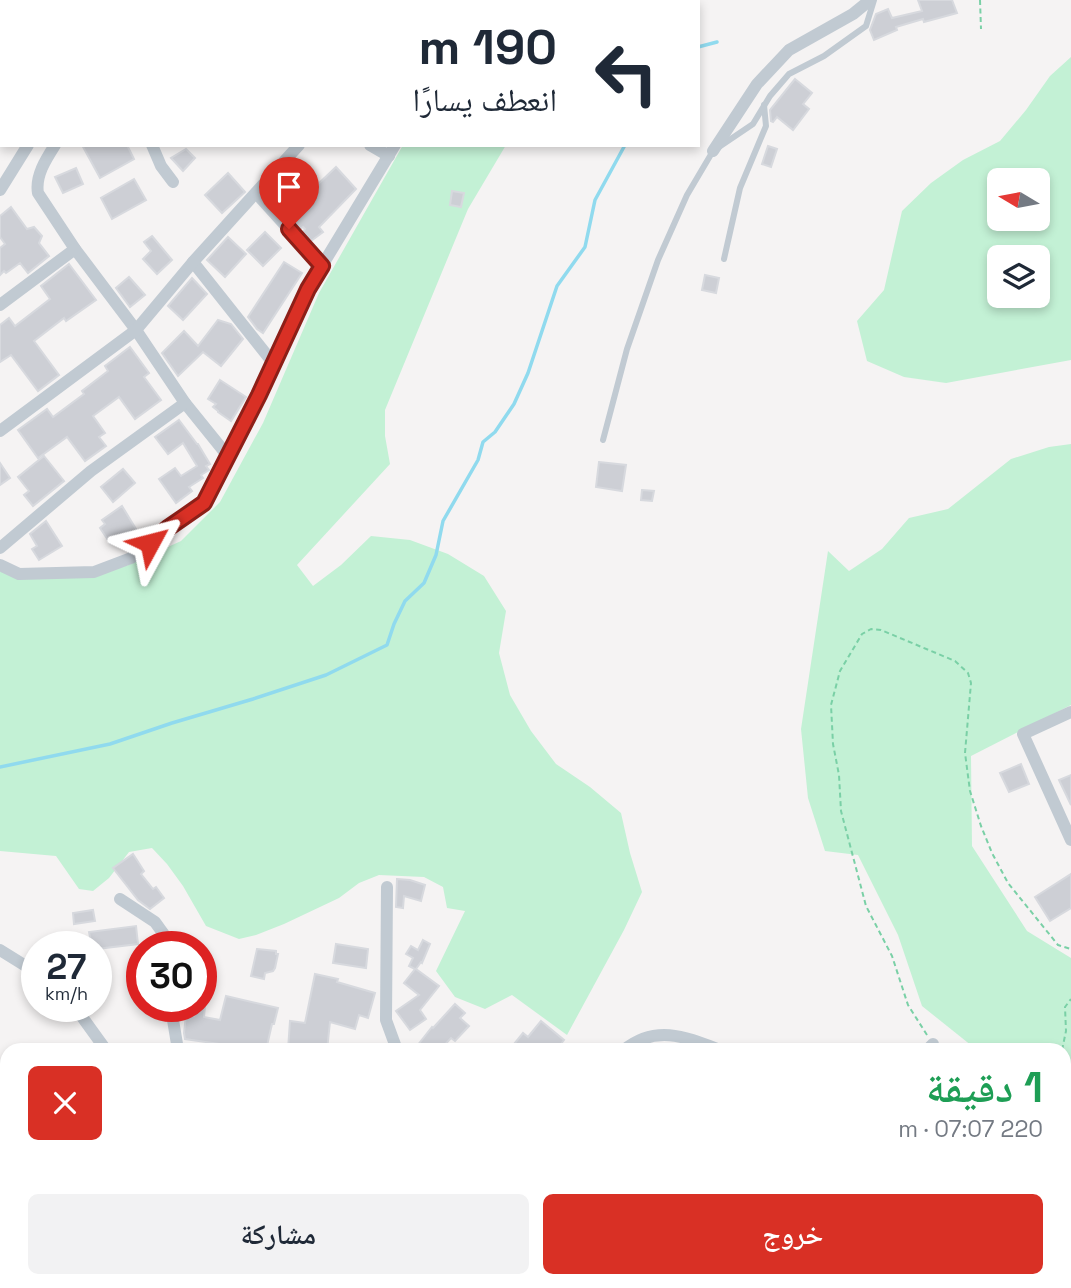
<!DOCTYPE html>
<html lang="ar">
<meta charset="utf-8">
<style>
body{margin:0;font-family:"Space Grotesk","Noto Naskh Arabic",sans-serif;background:#f2f2f3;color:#1f2937;direction:rtl;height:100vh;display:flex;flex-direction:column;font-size:26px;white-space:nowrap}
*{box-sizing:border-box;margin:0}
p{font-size:23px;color:#747a83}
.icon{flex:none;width:38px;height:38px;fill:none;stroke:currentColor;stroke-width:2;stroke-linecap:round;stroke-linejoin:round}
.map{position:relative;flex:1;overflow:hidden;direction:ltr}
.details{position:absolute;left:0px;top:1043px;width:1071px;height:245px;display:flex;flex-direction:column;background:#fff;border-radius:21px 21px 0 0;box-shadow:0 4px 10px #0003;direction:rtl}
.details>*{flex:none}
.guide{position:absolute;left:0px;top:0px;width:700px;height:147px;box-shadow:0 4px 10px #0003;direction:rtl;background:#fff;color:#1f2937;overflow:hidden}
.needle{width:46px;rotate:280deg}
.fabs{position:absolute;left:987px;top:168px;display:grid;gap:14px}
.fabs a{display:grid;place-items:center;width:63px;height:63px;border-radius:10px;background:#fff;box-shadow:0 4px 10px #0003;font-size:35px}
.speed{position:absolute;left:21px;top:931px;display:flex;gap:14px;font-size:35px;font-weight:700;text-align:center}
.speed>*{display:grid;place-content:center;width:91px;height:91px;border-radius:50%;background:#fff;box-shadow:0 4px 10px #0003;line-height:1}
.speed small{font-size:18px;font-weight:400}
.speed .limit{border:10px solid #d22;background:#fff;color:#111}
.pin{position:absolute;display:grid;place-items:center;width:60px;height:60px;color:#fff;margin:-72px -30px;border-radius:50% 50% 50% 0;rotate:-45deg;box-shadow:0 0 7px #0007}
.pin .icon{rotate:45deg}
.me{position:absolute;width:77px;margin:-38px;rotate:52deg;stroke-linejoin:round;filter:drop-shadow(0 0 5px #0008)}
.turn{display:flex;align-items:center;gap:24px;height:147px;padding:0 28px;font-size:32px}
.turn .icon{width:91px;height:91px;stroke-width:2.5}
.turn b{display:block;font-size:49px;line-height:60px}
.round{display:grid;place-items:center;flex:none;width:74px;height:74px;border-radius:10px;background:#f2f2f3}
.overview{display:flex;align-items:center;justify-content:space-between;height:119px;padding:0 28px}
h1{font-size:42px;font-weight:600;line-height:52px;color:#1e9e55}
.action{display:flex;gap:14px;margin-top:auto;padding:14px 28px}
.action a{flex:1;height:80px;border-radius:10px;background:#d93025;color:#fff;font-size:28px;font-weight:600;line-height:80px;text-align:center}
.action a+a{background:#f2f2f3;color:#1f2937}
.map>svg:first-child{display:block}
.green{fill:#c3f1d5;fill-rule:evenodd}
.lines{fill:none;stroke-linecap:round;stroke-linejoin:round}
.stream{stroke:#90daee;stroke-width:3.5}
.building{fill:#cdcfd5;stroke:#d7d9de;stroke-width:2}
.path{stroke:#7ad0a6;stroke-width:2;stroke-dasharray:5 3.5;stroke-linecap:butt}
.service{stroke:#c1cad2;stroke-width:6}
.minor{stroke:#c1cad2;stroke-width:12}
.route-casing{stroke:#8d1f18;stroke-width:18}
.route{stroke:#d93025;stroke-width:12}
</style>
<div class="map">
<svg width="1071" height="1288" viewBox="0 0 1071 1288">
<rect width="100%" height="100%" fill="#f5f3f3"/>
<g class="green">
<path d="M1071,57v303l-125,23 -42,-6 -37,-16 -10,-40 27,-31 18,-79 29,-28 32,-23 37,-19 26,-31 24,-34zM999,180h39v39h-39zM999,257h39v39h-39z"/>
<path d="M403,145h103l-38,64 -83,201v26l5,28 -93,101 16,21 28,-21 30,-29 39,4 38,14 36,22 22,35 -7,42 11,42 21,36 25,33 34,23 31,26 9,40 12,39 -18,38 -57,105 -55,-40 -27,14 -30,-12 -19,-26 29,-60 -18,-3 -4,-21 -19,-10 -45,-2 -20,8 -20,15 -55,26 -28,11 -17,4 -33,-13 -23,-40 -16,-22 -15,-16 -23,4 -20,26 -16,13 -14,-2 -23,-33 -56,-5v-279l126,-6 55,-25 39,-39 43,-79 56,-130z"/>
<path d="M1071,444v261l-100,51 1,90 55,85 44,27v131l-7,-2v-37h-87l-55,-44 -24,-71 -40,-80 -33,-4 -17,-53 -7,-69 27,-178 21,20 33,-22 27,-31 39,-9 63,-50 38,-12z"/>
</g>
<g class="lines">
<g class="stream">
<path d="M698,47l19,-5"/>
<path d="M0,767l110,-23 62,-21 81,-24 73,-24 61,-30 7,-21 11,-23 19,-18 12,-28 7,-34 35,-61 5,-18 12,-10 19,-28 14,-31 29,-87 28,-39 10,-47 30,-55"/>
</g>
</g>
<g class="building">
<path d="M918,0h34l5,13 -33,9 -1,-3 -27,8 1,3 -23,10 -4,-10 6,-16 12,-5 4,9 30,-7z"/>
<path d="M795,79l17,14 -9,11 6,5 -16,21 -16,-13 -4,5 -2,-1 -1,-11z"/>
<path d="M82,145h45l7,14 -34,19z"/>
<path d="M768,146l9,3 -6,18 -9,-3z"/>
<path d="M186,149l9,9 -12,13 -12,-13z"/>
<path d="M336,167l20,22 -37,38 4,5 -12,9 -8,-9 2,-3 -2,-2 -3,2 -9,-10 4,-2 -2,-3 13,-9 -2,-2 2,-1 -19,-20 12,-11 16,16z"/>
<path d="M76,168l7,16 -20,9 -8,-16z"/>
<path d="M228,173l17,19 -23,21 -17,-18z"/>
<path d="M134,179l12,21 -34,19 -11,-21z"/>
<path d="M452,191l12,2 -3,14 -11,-2z"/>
<path d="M11,207l16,22 7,-2 8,9 -3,7 10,13 -21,17 -8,-10 -14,10 -2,-2 -4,4v-27l5,-4 -5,-7v-21z"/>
<path d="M265,232l16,16 -18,18 -16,-16z"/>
<path d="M152,236l20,24 -15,14 -14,-15 8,-8 -7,-9z"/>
<path d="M228,237l18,17 -21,23 -18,-17z"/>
<path d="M284,262l18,11 -39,60 -6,-4 -9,-12z"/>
<path d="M69,264l27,36 -30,21 -2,-3 -30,23 25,34 -21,16 -27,-36 -11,7v-37l9,-7 6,8 35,-27 -9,-13z"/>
<path d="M705,275l14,3 -3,15 -14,-3z"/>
<path d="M129,277l16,18 -15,12 -14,-19z"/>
<path d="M192,278l15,16 -24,26 -15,-14z"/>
<path d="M218,320l13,4 12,15 -22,27 -18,-14 -25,24 -16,-23 22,-22 14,15z"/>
<path d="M130,347l19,26 -5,4 17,23 -26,19 -16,-22 -26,19 12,17 -6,4 7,9 -21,15 -18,-24 -29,21 -20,-28 29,-21 6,8 31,-23 -2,-3 26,-20 -3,-5z"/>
<path d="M220,380l26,17 -15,24 -13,-9v-1l-5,-4 3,-3 -8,-5z"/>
<path d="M179,420l18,24h1l12,20 -4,2 3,4 -8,5 2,3 -14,9 3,4 -16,12 -17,-24 16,-11 6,8 16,-10 -14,-23 -15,11 -13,-17z"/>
<path d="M44,456l20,25 -31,25 -9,-11 5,-4 -11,-14z"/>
<path d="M599,462l27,3 -4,26 -26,-4z"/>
<path d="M0,463l10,15 -10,7z"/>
<path d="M123,469l12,14 -22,19 -12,-15z"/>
<path d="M642,490l12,1 -2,10 -11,-1z"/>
<path d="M122,506l17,28 -18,11 -3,-5 -2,2 -1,-3 -5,4 -10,-15 5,-4 -3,-4z"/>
<path d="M46,521l16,25 -23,14 -7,-11 5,-3 -7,-12z"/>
<path d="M1021,764l8,20 -20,8 -9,-19z"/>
<path d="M1071,775v30l-12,-25z"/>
<path d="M133,854l11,17 -3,3 12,15 3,-2 8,11 -14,11 -12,-9 -25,-32z"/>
<path d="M1071,874v34l-21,13 -15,-24z"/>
<path d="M397,879l13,1 15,5 -4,16 -17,-5 -1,12 -7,-1z"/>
<path d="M93,910l2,11 -21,3 -1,-11z"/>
<path d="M136,926l2,18 -42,5v-2h-4l-3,-15z"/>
<path d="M423,940l7,4 -8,19 -1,-1 -5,7 23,17 -19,24 6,9 -16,11 -14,-19 23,-16 -15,-12 11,-14 -6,-3 4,-8 -7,-4 5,-8 7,4z"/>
<path d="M336,944l32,5 -2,19 -33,-5z"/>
<path d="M257,949l19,2v3h2l-3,14 -2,3 -8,2 -1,6 -13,-3z"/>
<path d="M315,974l23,5 -1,3 38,11 -7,25 -9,-3 -4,14 -25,-7 -3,28h-39l2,-29 15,2z"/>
<path d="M226,996l52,12 -4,16h-2l-6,26h-47l1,-6 -35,-5 -1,-6 2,-18 8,1 1,-10h10l-1,11 16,3z"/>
<path d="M455,1004l10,9 -5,5 9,8 -14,15 -4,-3 -11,12h-18l-5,-4 15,-19 1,1z"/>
<path d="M541,1021l23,19 -8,10h-34l-8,-6 9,-11 5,4z"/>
</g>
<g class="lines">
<g class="path">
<path d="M980,0l1,29"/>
<path d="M927,1035l-19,-30 -16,-49 -26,-50 -25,-95 -2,-36 -6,-31 -2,-39 9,-34 22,-37 9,-5 10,1 74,31 13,12 3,10 -6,70 5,38 11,35 11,27 16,30 50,62 13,4"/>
<path d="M1062,1050l4,-19 -1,-24 6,-8"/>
<path d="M1064,1109l7,3"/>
</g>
<g class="service">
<path d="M724,259l16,-71 26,-62 -2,-21"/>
<path d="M603,440l24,-91 31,-89 29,-65 26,-44 40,-27 17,-28 19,-22 35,-18 42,-30 8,-26"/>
</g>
<g class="minor">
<path d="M432,0l1,2"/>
<path d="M156,2l6,-2"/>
<path d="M231,2v-2"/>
<path d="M342,2v-2"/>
<path d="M0,90l2,-2"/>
<path d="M55,145c-9,14 -20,31 -17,48l37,56 61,81 49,73 42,52"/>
<path d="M152,145l9,21 12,16"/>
<path d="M370,145l19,11"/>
<path d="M713,151l44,-67 32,-34 64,-36 17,-14"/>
<path d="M0,190l28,-45"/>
<path d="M256,193l66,73"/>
<path d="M193,262l81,102"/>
<path d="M0,305l75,-56"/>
<path d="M0,431l136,-101 57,-68 106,-117"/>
<path d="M0,548l91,-77 94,-68"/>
<path d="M0,565l19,9 75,-2 37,-14 37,-30 35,-25 56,-108 49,-106 87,-144"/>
<path d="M1071,712l-48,22 48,106"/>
<path d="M387,887l-1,133 11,30"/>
<path d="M120,899l35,23 18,25"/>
<path d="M0,950l37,23"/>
<path d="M77,1006l3,8 26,36"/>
<path d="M174,1006l-1,14 5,30"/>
<path d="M624,1050c32,-26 62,-13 96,0"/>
<path d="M927,1050l6,-6"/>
<path d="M0,1110h7"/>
<path d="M129,1281v7"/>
<path d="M382,1281l7,7"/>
<path d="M521,1281l23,7"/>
<path d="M258,1288l8,-5 8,5"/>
<path d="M307,1288l7,-7"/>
<path d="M480,1288l9,-7"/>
<path d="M745,1288l5,-7"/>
<path d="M819,1288l5,-7"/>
</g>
</g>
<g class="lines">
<g class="route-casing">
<path id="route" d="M150,543l18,-15 36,-25 55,-108 49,-106 14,-23 -33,-37"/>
</g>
<use href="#route" class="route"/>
</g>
</svg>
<div class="fabs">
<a><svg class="needle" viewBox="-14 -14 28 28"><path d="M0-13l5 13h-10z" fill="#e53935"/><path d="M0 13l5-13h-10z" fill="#747a83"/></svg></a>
<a><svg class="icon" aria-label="layers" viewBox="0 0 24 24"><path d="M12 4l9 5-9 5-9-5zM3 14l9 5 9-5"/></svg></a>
</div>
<div class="speed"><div>27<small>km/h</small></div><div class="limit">30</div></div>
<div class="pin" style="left:289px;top:229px;background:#d93025"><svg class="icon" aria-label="arrive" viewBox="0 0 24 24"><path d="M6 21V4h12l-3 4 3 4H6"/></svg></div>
<svg class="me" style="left:150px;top:543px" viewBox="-20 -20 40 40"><path d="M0-17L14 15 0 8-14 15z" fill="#d93025" stroke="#fff" stroke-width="4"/></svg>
<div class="guide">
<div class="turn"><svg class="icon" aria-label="left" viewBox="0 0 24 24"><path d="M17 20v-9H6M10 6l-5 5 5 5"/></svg><div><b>190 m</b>انعطف يسارًا</div></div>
</div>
<section class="details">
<div class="overview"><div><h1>1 دقيقة</h1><p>220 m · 07:07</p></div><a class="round" style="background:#d93025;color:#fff"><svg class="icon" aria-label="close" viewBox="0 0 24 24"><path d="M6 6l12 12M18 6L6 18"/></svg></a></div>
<div class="action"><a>خروج</a><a>مشاركة</a></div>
</section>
</div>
